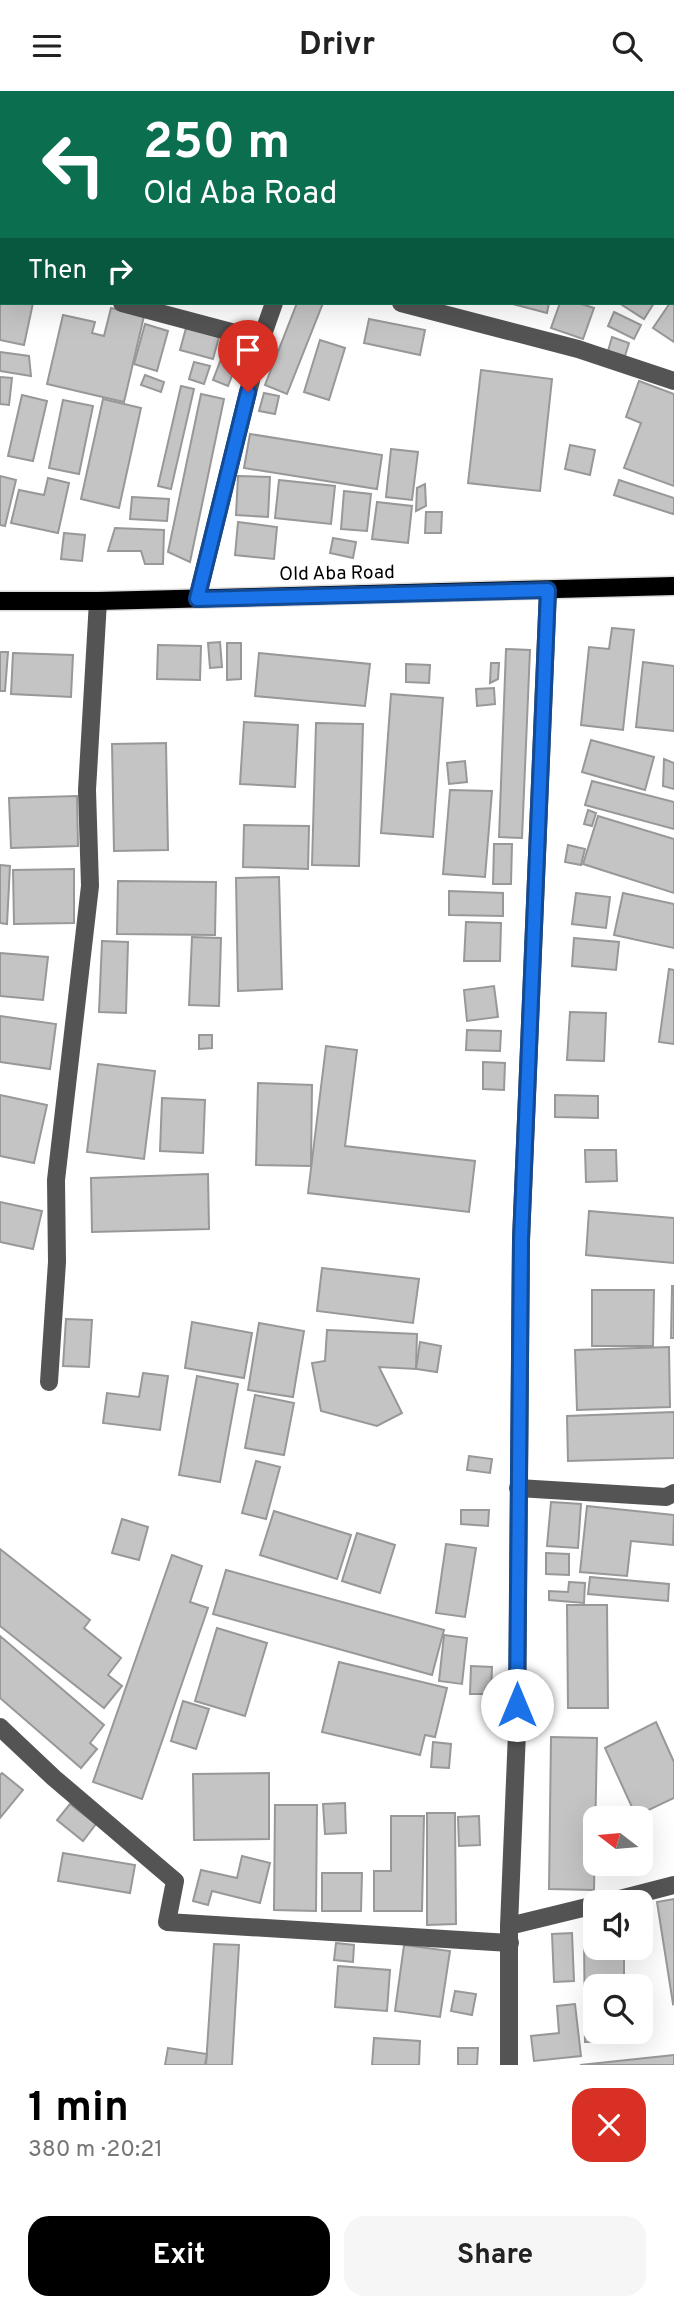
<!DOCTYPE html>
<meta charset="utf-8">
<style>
body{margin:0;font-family:Overpass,sans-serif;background:#f6f6f6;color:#222;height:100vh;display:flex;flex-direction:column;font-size:26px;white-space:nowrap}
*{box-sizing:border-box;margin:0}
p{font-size:23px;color:#767676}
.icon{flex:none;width:38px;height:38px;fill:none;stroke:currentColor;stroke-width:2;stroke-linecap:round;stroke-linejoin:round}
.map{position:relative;height:1974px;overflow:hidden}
.panel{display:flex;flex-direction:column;background:#fff;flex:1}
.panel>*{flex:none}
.hud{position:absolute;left:0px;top:0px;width:676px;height:214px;box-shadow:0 7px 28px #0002;background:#0b6e4f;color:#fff;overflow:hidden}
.needle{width:46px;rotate:286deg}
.controls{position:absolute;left:583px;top:1715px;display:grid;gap:14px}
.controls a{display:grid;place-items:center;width:70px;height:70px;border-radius:14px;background:#fff;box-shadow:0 7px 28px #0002;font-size:35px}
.pin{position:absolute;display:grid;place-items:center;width:60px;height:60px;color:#fff;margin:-72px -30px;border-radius:50% 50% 50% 0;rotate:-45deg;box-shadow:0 0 7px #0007}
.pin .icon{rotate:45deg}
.me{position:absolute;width:77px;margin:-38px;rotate:0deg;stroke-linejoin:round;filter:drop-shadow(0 0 5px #0008)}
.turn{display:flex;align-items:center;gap:24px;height:147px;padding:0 28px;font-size:32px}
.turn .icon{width:91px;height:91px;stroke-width:2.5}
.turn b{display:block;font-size:49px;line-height:60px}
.then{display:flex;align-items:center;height:66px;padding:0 28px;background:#0003;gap:14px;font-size:26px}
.round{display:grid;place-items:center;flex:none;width:74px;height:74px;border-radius:21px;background:#f6f6f6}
.headline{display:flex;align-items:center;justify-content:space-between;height:119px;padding:0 28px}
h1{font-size:42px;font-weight:700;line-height:52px;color:#000}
.action{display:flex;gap:14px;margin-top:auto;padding:14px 28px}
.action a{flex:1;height:80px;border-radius:21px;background:#000;color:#fff;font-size:28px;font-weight:700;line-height:80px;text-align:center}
.action a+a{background:#f6f6f6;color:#222}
header{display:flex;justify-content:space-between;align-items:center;height:91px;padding:0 28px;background:#fff;font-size:32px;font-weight:700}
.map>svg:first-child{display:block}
.building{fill:#c4c4c4;stroke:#989898;stroke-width:2}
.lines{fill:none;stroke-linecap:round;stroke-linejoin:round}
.major-casing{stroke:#dbdbdb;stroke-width:21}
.minor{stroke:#545454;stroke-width:18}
.major{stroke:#000;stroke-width:18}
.route-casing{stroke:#114b97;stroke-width:18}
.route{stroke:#1a73e8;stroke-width:12}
.labels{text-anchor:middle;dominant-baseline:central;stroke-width:5;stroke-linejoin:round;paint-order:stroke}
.street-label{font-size:19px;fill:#000;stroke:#fff}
</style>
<header><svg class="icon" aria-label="menu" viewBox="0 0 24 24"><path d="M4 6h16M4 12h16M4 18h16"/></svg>Drivr<svg class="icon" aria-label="search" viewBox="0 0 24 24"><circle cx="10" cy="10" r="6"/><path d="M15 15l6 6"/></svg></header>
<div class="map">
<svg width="674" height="1974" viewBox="0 0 674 1974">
<rect width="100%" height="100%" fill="#fff"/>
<g class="building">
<path d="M0,33l2,1v90l-2,-1z"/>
<path d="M0,204l2,8h31l-9,42 -24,-5z"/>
<path d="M674,205v46l-21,-14 17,-25h4z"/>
<path d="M297,212h26l-36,91 -22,-9z"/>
<path d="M509,212h40l-2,10z"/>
<path d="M560,212h18l16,5 -11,31 -32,-11z"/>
<path d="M619,212h35l-10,16z"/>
<path d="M111,217l33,8 -20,86 -77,-18 16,-69 32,7 -3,11 12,3z"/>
<path d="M614,221l27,13 -7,14 -26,-13z"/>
<path d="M369,228l56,11 -5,25 -56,-12z"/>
<path d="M145,233l23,7 -11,40 -23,-7z"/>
<path d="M186,237l33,9 -6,22 -33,-9z"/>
<path d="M612,246l17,6 -4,13 -17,-5z"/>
<path d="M320,249l25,8 -16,52 -25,-8z"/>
<path d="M228,250l15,6 -15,39 -15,-6z"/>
<path d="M0,261l29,4 2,20 -31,-5z"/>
<path d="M194,271l16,4 -6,18 -15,-5z"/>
<path d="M481,279l71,9 -12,112 -72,-8z"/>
<path d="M145,284l19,7 -3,10 -20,-7z"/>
<path d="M0,286l12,1 -3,27 -9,-1z"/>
<path d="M639,290l35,13v92l-50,-18 17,-45 -15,-6z"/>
<path d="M181,295l13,3 -23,100 -13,-3z"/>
<path d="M264,302l15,3 -4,18 -16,-3z"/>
<path d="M201,303l23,5 -34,163 -22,-10z"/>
<path d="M22,304l25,6 -14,60 -25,-5z"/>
<path d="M103,308l38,9 -22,100 -38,-9z"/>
<path d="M63,309l30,6 -14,68 -30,-6z"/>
<path d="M250,343l132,21 -5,34 -133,-21z"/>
<path d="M570,354l25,5 -5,25 -25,-6z"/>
<path d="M391,358l27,3 -6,48 -26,-3z"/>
<path d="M0,385l16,4 -11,46 -5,-1z"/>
<path d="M238,385l32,1 -2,40 -32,-2z"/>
<path d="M48,387l21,5 -11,50 -47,-10 8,-33 25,5z"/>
<path d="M279,389l56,6 -4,38 -56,-6z"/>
<path d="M619,389l55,18v14l-1,2 -59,-19z"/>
<path d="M425,393l1,22 -10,5 1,-23z"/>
<path d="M344,400l27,3 -4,37 -26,-2z"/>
<path d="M132,406l37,2 -2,22 -37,-2z"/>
<path d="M377,411l35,4 -4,37 -36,-4z"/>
<path d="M426,421h16l-1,21h-16z"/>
<path d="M238,431l39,5 -3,32 -39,-4z"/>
<path d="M115,437l49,2 -1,34h-18l-4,-13h-33z"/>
<path d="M64,442l21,2 -3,26 -21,-2z"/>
<path d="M333,447l23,4 -3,16 -23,-5z"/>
<path d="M612,537l22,2 -11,100 -42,-5 8,-78 20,2z"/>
<path d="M220,551l2,25 -12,1 -2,-25z"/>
<path d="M227,552h14v36l-14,1z"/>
<path d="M158,554l43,1 -1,34 -43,-1z"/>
<path d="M506,558l24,1 -8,188 -23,-1z"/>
<path d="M0,561h8l-3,39h-5z"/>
<path d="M13,562l60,2 -2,42 -60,-3z"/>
<path d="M259,562l111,11 -5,42 -110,-10z"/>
<path d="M643,571l31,4v65l-38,-4z"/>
<path d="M491,572h8l-1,16 -8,4z"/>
<path d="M406,573l24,1 -1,18 -23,-1z"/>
<path d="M494,597l1,16 -18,2 -1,-17z"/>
<path d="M391,603l52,4 -10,139 -52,-4z"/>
<path d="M244,631l54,3 -3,62 -55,-3z"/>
<path d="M316,632l47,1 -4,142 -47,-1z"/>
<path d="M591,649l63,17 -9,33 -63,-18z"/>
<path d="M166,652l2,107 -54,1 -2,-107z"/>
<path d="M664,668l10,4v26l-11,-3z"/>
<path d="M465,670l2,21 -18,2 -2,-21z"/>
<path d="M592,690l82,21v27l-89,-24z"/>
<path d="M450,699l42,1 -7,86 -42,-3z"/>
<path d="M77,705l1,50 -67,2 -2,-50z"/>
<path d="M588,719l8,3 -4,13 -8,-2z"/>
<path d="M598,725l76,23v54l-91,-29z"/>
<path d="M244,734l65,1 -1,43 -65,-2z"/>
<path d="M494,753h18l-1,40h-18z"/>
<path d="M568,754l17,4 -4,16 -16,-3z"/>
<path d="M0,774l10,1 -3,58 -7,-1z"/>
<path d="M74,778v54l-60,1 -1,-54z"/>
<path d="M279,786l3,112 -44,2 -2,-113z"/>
<path d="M118,790l98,1 -1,53 -98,-1z"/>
<path d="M449,800l54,2v23l-54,-1z"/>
<path d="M576,802l34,4 -4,31 -34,-4z"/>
<path d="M623,802l51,11v44l-60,-13z"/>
<path d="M466,831l35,1 -1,38h-36z"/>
<path d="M192,846l29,1 -2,68 -30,-1z"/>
<path d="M574,847l45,4 -3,28 -44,-4z"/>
<path d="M102,850l26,1 -2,71 -27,-1z"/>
<path d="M0,862l48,4 -5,43 -43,-4z"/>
<path d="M669,878l5,1v74l-15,-2z"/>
<path d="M494,895l4,31 -31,4 -3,-31z"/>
<path d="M570,921l36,1 -2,48 -37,-1z"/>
<path d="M0,925l56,8 -6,45 -50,-7z"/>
<path d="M467,939l34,1 -1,20 -34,-1z"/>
<path d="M199,944h13v13l-13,1z"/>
<path d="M326,955l31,4 -12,96 130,15 -6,51 -161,-19z"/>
<path d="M483,971l22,1 -1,27 -21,-1z"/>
<path d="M98,973l57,7 -11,88 -57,-7z"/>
<path d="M258,992l54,2 -1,81 -55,-1z"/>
<path d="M0,1004l47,10 -13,58 -34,-7z"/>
<path d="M555,1004l43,1v22l-43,-1z"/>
<path d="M162,1007l43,2 -2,53 -43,-2z"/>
<path d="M585,1059h31l1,31 -31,1z"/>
<path d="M208,1083l1,55 -117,3 -1,-54z"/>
<path d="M0,1111l42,9 -9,38 -33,-7z"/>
<path d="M589,1120l85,7v45l-88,-8z"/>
<path d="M322,1177l97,11 -6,44 -96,-12z"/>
<path d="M672,1195h2v52h-3z"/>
<path d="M592,1199h62l-1,56h-61z"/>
<path d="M66,1228l26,1 -3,47 -26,-1z"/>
<path d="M192,1231l60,11 -8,45 -59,-10z"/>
<path d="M259,1232l45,8 -11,66 -45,-7z"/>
<path d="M327,1239l90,4 -1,35 -37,-2 23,46 -25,13 -56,-15 -9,-48 13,-2z"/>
<path d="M420,1251l21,4 -4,26 -21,-3z"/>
<path d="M669,1256l1,60 -93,3 -2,-60z"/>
<path d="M143,1282l25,3 -8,54 -57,-7 4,-30 32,4z"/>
<path d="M197,1285l41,8 -18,98 -41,-7z"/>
<path d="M255,1304l39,8 -10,52 -39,-7z"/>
<path d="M674,1321v46l-106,3 -1,-45z"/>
<path d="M469,1365l23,3 -2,14 -23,-3z"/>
<path d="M256,1370l24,6 -14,52 -24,-6z"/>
<path d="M551,1411l30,2 -3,44 -31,-2z"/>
<path d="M587,1415l87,9 -1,30 -42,-4 -4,35 -47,-4z"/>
<path d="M461,1419h28l-1,16 -27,-2z"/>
<path d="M274,1420l77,24 -14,44 -77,-24z"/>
<path d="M122,1428l26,8 -9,33 -27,-7z"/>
<path d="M357,1442l38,12 -15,48 -38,-12z"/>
<path d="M446,1453l30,4 -11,69 -29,-4z"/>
<path d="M0,1458l90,71 -6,8 37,30 -13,17 14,11 -18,22 -104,-82z"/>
<path d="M546,1462l23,1v21l-23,-1z"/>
<path d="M172,1464l30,11 -12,36 18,6 -66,191 -49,-17z"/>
<path d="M226,1479l218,60 -12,45 -219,-61z"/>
<path d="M590,1486l79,7 -1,17 -80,-7z"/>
<path d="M569,1491l16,1 -1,20 -35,-3v-9l19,1z"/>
<path d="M567,1514h40l1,103h-40z"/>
<path d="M217,1537l50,15 -22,73 -50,-15z"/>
<path d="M444,1544l23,3 -5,46 -23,-3z"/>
<path d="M0,1545l104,89 -14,18 7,6 -16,19 -81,-70z"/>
<path d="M339,1571l108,26 -12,49 -10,-2 -5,20 -98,-23z"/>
<path d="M471,1575l21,1 -1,27h-21z"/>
<path d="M183,1610l26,8 -13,40 -25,-8z"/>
<path d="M656,1631l18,40v36l-38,18 -31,-68z"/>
<path d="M551,1646l46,1 -3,152 -45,-1z"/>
<path d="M433,1651l18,2 -2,24 -18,-1z"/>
<path d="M2,1682l21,17 -23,28v-43z"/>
<path d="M269,1682v66l-75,1 -1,-66z"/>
<path d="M345,1712l1,30 -21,1 -2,-30z"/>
<path d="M70,1713l26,20 -13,17 -26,-21z"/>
<path d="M275,1714h42l-1,106 -42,-1z"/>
<path d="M427,1722h28l1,111 -29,1z"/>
<path d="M391,1725h33l-2,95h-48v-40h17z"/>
<path d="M479,1725l1,29 -21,1 -1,-29z"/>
<path d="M63,1762l72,12 -5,28 -72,-12z"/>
<path d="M242,1765l28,7 -10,40 -48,-12 -4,14 -15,-4 8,-31 36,8z"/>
<path d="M322,1782h40l-1,38h-39z"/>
<path d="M674,1808v104l-1,1 -16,-102z"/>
<path d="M572,1842l2,48 -20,1 -2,-48z"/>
<path d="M584,1843h11v14h29v38h-29v46h29v9l-39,1z"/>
<path d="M336,1852l18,2 -1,17 -19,-2z"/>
<path d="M214,1853l25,1 -7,120h-26z"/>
<path d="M404,1854l46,6 -10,66 -45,-6z"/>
<path d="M338,1875l52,4 -3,41 -52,-4z"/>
<path d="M455,1900l21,3 -4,21 -21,-4z"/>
<path d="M575,1913l6,52 -47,5 -3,-25 28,-3 -2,-27z"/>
<path d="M374,1947l46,3 -1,24h-47z"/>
<path d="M168,1957l39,6 -2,11h-40z"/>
<path d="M458,1957h20l-1,17h-19z"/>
<path d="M674,1964v10h-94z"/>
</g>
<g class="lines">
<g class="major-casing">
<path id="major" d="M0,510h98l576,-15"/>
</g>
<g class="minor">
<path d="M255,0l4,2"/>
<path d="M343,2v-2"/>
<path d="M0,176l2,1"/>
<path d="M122,212l139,37"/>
<path d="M401,212l177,46 96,32"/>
<path d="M197,508l64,-259 13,-37"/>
<path d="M49,1291l8,-120 -1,-82 34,-294 -3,-96 11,-189"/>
<path d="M518,1397l148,9 8,-4"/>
<path d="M0,1636l54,51 121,103 -8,41 343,21"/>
<path d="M608,1811l66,-17"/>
<path d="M509,1835l86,-21"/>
<path d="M509,1974v-139l8,-194 4,-492 27,-650"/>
</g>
<use href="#major" class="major"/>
</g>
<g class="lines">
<g class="route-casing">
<path id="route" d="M248,301l-51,207 351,-9 -27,650 -4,465"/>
</g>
<use href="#route" class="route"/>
</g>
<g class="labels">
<g class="street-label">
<text transform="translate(337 483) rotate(-1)">Old Aba Road</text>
</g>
</g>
</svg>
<div class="controls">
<a><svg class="needle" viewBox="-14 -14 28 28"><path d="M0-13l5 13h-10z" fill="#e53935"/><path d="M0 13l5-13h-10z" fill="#767676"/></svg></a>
<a><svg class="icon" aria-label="sound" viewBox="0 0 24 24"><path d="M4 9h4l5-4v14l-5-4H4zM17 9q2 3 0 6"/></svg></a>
<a><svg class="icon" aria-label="search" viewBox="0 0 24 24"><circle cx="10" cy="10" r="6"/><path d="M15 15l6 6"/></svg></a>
</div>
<div class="pin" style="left:248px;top:301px;background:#d93025"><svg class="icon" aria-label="arrive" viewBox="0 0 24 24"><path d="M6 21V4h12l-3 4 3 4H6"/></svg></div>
<svg class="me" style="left:517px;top:1614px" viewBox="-20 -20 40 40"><circle r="19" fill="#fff"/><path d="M0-13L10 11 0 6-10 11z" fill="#1a73e8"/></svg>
<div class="hud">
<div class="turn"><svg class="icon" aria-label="left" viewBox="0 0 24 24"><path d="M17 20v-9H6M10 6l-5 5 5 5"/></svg><div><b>250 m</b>Old Aba Road</div></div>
<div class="then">Then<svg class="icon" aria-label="right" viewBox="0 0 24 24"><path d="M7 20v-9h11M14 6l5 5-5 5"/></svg></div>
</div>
</div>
<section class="panel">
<div class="headline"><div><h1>1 min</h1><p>380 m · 20:21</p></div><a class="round" style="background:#d93025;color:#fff"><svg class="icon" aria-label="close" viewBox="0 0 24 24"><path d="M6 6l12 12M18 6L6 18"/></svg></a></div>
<div class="action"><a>Exit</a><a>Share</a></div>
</section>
